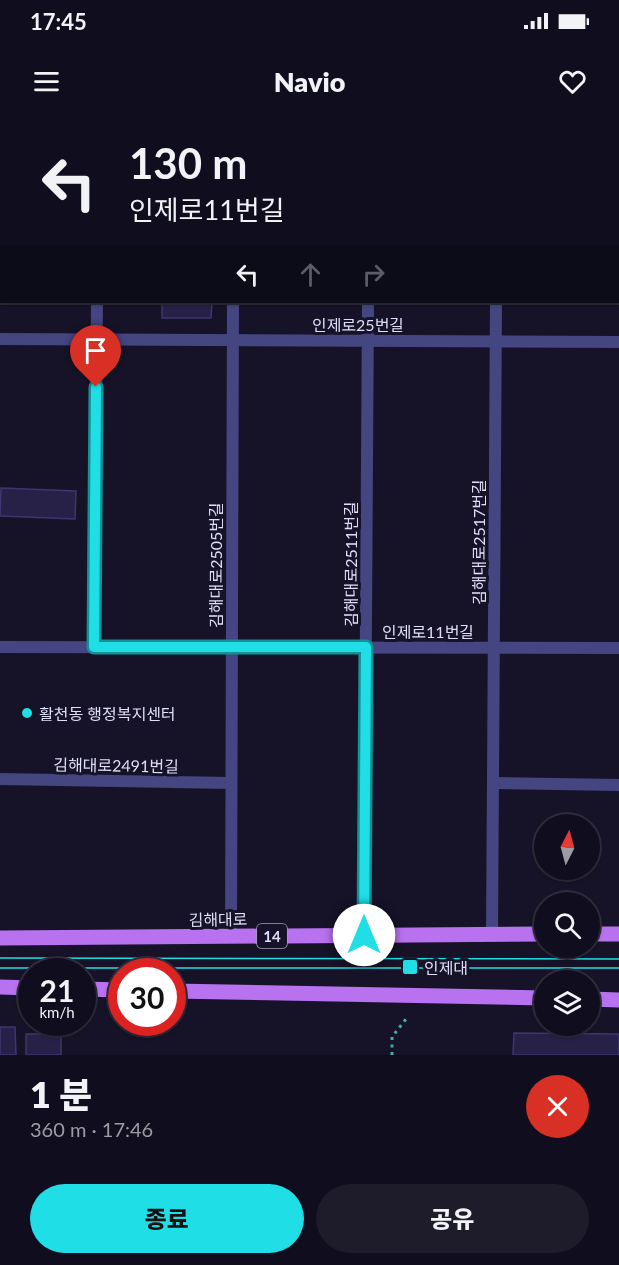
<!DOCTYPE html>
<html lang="ko">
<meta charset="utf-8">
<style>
body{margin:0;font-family:Lato,"Noto Sans KR",sans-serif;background:#1e1c2b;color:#f1f3f6;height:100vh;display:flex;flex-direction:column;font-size:22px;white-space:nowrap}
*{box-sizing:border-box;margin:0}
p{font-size:20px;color:#9c9ca4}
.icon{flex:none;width:33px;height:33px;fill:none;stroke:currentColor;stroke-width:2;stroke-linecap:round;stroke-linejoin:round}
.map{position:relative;height:935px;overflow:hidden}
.drawer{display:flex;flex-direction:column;background:#100e1e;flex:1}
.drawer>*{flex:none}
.guide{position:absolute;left:0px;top:0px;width:620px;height:183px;box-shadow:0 2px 4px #0004,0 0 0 2px #302e3c;background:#100e1e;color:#f1f3f6;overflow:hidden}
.needle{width:39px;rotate:6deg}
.tools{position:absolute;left:534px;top:694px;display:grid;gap:12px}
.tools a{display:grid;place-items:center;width:66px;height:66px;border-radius:50%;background:#100e1e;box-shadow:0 2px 4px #0004,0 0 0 2px #302e3c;font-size:30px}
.speed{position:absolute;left:18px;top:838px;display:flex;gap:12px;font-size:30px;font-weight:700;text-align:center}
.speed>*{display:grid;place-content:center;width:78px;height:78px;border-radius:50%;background:#100e1e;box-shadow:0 2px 4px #0004,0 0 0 2px #302e3c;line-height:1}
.speed small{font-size:15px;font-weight:400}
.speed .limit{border:9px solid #d22;background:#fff;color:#111}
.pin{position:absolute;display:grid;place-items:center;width:51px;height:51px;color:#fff;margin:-62px -26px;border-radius:50% 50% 50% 0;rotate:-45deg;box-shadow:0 0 6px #0007}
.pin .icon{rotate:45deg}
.me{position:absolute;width:66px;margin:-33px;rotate:0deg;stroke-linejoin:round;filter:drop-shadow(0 0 4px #0008)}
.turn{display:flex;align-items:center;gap:21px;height:126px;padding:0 30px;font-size:27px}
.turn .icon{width:78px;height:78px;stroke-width:2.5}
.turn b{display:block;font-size:42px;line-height:51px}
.lanes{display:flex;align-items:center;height:57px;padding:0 30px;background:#0003;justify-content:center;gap:30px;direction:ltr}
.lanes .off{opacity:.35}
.round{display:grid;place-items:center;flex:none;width:63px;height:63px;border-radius:32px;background:#1e1c2b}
.overview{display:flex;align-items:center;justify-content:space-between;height:102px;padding:0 30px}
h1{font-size:36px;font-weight:800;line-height:45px}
.cta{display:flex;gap:12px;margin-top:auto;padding:12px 30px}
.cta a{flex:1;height:69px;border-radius:36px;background:#1fdee6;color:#111;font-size:24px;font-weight:800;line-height:69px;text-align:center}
.cta a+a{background:#1e1c2b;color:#f1f3f6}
.status{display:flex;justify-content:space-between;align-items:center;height:42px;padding:0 30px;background:#100e1e;direction:ltr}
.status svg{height:16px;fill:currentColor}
header{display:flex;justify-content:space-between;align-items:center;height:78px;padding:0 30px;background:#100e1e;font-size:27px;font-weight:800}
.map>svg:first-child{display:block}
.building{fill:#272147;stroke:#3e3670;stroke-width:1.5}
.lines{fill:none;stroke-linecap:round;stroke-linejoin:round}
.path{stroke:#3fafa1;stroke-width:3;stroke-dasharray:3 4.5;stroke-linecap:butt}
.street{stroke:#444581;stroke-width:12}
.primary{stroke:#b871ef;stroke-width:15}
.tram{stroke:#1fdee6;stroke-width:1.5}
.route-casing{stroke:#149096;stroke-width:15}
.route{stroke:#1fdee6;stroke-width:10}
.poi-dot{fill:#1fdee6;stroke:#161328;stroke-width:2}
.labels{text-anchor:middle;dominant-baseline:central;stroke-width:6;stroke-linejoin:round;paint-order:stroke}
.shield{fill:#161328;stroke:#a3a1bc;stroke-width:1.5}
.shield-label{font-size:15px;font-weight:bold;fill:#dfdefb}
.street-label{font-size:16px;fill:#dfdefb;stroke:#161328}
.poi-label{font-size:16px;fill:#dfdefb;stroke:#161328;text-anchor:start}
</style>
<div class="status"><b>17:45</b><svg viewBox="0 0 49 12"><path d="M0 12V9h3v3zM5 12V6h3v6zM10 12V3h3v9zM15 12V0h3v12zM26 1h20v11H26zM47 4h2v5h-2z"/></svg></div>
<header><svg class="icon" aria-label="menu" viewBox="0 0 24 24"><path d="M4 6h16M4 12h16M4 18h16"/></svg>Navio<svg class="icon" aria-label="heart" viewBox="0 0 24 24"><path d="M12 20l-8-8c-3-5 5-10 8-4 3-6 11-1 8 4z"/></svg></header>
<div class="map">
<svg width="619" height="935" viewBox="0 0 619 935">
<rect width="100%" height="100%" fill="#161328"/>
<g class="building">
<path d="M162,182h50l-1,16h-49z"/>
<path d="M1,368l75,3 -1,28 -75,-3z"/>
<path d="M0,907h15l1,28h-16z"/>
<path d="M514,913l105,1v21h-106z"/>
<rect x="26" y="914" width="35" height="21"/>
</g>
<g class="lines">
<path class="path" d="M392,935v-18l14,-18"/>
<g class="street">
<path d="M99,2v-2"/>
<path d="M233,2v-2"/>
<path d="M369,2v-2"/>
<path d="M497,2v-2"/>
<path d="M0,219l619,3"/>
<path d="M0,527l619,1"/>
<path d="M94,527l3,-345"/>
<path d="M0,659l231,4"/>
<path d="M493,663l126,2"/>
<path d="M492,814l4,-632"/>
<path d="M364,815l4,-633"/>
<path d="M231,817l2,-635"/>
</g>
<g class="primary">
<path d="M590,814h29"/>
<path d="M0,818l544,-4"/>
<path d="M0,867l32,1"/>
<path d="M82,869l40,1"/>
<path d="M172,871l372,7"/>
<path d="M590,879l29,1"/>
</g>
<g class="tram">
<path d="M0,838l619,1"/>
<path d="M0,848h619"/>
</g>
</g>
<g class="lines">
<g class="route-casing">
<path id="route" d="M96,267l-2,260h272l-2,288"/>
</g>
<use href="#route" class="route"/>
</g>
<g class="poi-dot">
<circle cx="27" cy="593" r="6"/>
<rect x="402" y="839" width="16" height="16" rx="3"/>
</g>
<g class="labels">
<rect class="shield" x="257" y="804" width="30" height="24" rx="4.5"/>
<g class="shield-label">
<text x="272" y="816">14</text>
</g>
<g class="street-label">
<text x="358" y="204">인제로25번길</text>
<text transform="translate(478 422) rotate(-90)">김해대로2517번길</text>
<text transform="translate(350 444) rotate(-90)">김해대로2511번길</text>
<text transform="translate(215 445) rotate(-90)">김해대로2505번길</text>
<text x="428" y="511">인제로11번길</text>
<text transform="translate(116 645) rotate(1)">김해대로2491번길</text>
<text transform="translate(218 799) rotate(-1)">김해대로</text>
</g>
<g class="poi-label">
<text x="39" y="593">활천동 행정복지센터</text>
<text x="424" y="847">인제대</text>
</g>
</g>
</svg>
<div class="tools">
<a><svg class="needle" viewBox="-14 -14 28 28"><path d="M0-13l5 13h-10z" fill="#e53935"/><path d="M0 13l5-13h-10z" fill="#9c9ca4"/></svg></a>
<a><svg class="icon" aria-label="search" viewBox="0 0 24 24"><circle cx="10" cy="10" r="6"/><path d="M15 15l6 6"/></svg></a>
<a><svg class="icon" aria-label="layers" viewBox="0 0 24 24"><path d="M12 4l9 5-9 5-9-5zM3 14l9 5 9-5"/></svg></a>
</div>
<div class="speed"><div>21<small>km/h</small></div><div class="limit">30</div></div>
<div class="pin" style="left:96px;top:267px;background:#d93025"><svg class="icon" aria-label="arrive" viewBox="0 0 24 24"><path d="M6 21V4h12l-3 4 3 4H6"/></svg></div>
<svg class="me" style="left:364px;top:815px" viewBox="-20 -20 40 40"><circle r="19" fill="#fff"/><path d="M0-13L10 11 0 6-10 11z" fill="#1fdee6"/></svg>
<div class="guide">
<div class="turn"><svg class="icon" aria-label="left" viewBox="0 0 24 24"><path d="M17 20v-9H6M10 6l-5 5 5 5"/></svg><div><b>130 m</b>인제로11번길</div></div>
<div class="lanes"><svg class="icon" aria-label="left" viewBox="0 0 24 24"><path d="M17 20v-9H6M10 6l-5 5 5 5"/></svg><svg class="icon off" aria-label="ahead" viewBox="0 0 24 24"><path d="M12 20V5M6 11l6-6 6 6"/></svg><svg class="icon off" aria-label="right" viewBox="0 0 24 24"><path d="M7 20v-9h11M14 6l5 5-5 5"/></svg></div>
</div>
</div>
<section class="drawer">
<div class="overview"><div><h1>1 분</h1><p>360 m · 17:46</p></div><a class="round" style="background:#d93025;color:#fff"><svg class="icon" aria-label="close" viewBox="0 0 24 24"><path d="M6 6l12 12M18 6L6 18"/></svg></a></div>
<div class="cta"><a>종료</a><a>공유</a></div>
</section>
